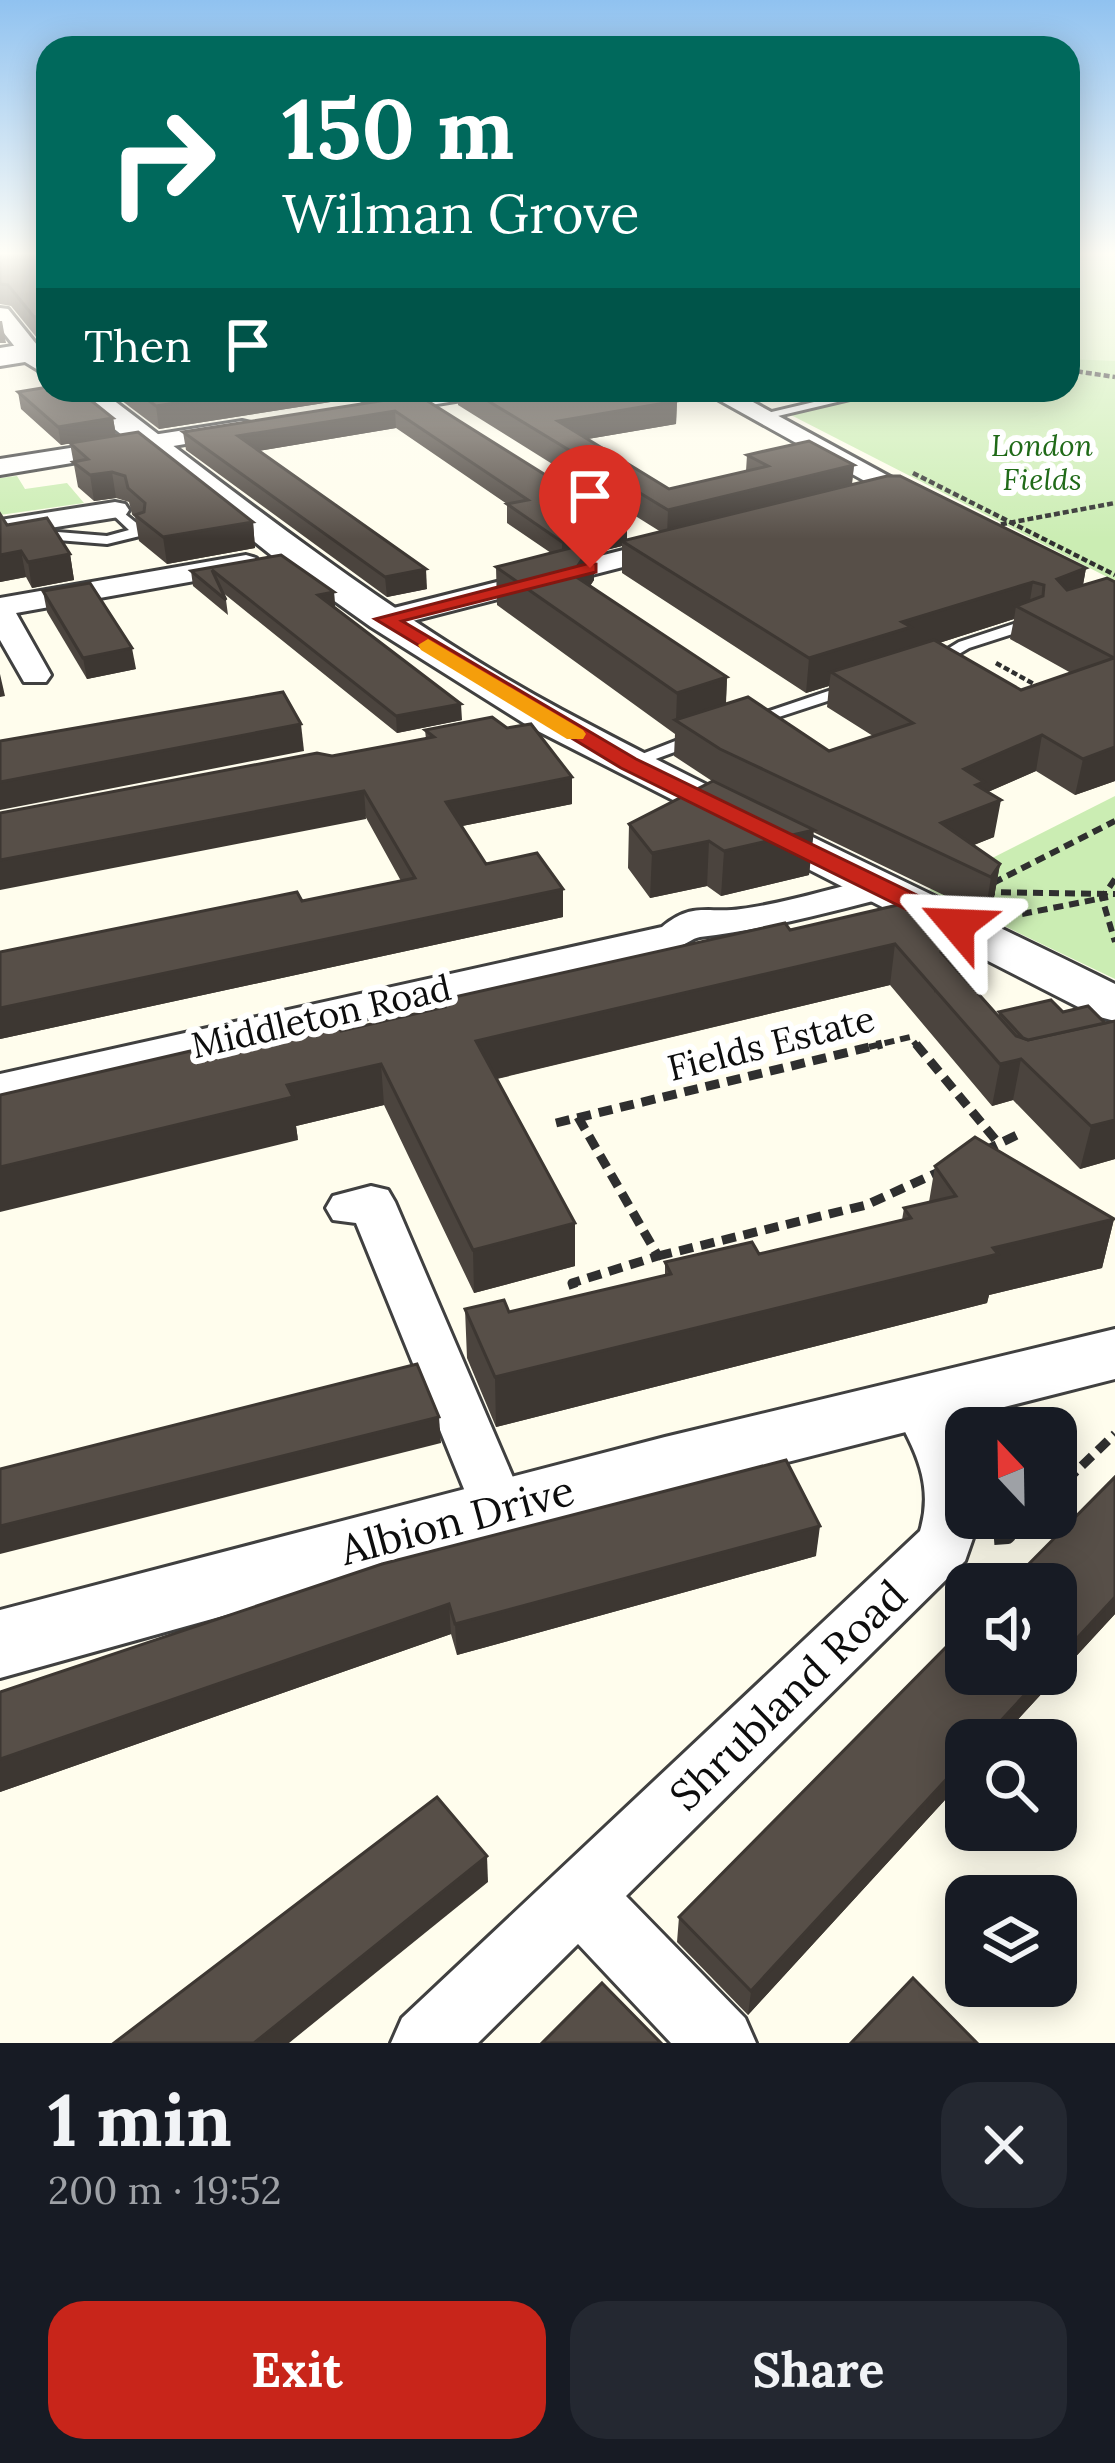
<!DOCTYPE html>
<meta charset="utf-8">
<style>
body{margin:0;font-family:Lora,serif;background:#242831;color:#f1f3f6;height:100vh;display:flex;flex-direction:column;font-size:45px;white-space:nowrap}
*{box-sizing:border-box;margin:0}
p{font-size:39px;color:#9ea1a6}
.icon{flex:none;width:66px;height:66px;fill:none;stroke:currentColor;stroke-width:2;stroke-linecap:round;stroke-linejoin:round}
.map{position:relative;height:2043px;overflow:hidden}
.drawer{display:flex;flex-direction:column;background:#171b24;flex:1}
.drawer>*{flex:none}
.top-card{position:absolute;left:36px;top:36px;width:1044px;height:366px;border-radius:36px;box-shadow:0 6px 30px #0003;background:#00695c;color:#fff;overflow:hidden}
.needle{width:78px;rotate:338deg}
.fabs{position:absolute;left:945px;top:1407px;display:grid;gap:24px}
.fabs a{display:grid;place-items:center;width:132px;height:132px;border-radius:24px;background:#171b24;box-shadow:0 6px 30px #0003;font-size:60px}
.pin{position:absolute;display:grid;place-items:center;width:102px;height:102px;color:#fff;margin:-123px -51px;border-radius:50% 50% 50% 0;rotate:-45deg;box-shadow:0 0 12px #0007}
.pin .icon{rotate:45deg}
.me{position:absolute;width:132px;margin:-66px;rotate:296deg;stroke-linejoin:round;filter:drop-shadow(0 0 9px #0008)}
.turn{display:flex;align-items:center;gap:42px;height:252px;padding:0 48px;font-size:54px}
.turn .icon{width:156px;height:156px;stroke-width:2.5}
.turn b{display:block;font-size:84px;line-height:102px}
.then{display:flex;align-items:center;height:114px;padding:0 48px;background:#0003;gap:24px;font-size:45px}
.round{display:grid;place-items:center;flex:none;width:126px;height:126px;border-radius:36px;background:#242831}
.head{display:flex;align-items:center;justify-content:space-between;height:204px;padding:0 48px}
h1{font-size:72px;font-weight:800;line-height:90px}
.button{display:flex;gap:24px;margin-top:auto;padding:24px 48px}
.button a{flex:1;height:138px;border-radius:36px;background:#c8251a;color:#fff;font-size:48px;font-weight:800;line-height:138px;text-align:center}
.button a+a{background:#242831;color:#f1f3f6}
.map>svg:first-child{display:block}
.green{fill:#cbedb3}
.pitch{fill:#dff3c6}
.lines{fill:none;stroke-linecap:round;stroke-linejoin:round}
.service-casing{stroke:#404040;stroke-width:6}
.minor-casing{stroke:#404040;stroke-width:6}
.tertiary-casing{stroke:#404040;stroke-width:6}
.path-far3{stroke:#2f2f2f;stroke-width:4.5;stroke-dasharray:6 3;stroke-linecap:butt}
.path-far2{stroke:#2f2f2f;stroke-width:6;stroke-dasharray:10 6;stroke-linecap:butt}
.path-far1{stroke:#2f2f2f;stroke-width:9;stroke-dasharray:14 8;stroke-linecap:butt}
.path{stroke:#2f2f2f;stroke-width:12;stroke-dasharray:18 9;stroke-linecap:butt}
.service{fill:#fff;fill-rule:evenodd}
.minor{fill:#fff;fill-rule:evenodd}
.tertiary{fill:#fff;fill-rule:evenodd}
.wall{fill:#4b443e;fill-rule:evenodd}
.shaded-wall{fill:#3d3732}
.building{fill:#574f48;stroke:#3d3732;stroke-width:3}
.route{fill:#c8251a;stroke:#821811;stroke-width:3}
.slow{fill:#f59e0b}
.labels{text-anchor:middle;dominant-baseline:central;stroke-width:12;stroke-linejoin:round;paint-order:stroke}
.far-park-label{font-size:30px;font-style:italic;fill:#206a18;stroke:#fff}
.street-label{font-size:36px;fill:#0d0d0d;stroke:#fff}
.near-street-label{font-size:42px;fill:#0d0d0d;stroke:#fff}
</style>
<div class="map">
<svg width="1115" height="2043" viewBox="0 0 1115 2043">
<rect width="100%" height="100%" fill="#fffded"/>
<g class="green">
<path d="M1068,253h47v328l-328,-168 111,-23h170z"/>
<path d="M17,476l8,13 42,-6 17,20 -84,12v-37z"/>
<path d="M1115,796v183l-186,-89z"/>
</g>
<path class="pitch" d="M1068,253h47v108l-47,-2z"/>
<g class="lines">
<g class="service-casing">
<g id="service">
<path d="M865,390h23l-127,30 -6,-4z"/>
<path d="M115,506l29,23v6l-37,9 -74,-6 -7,-4 7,-4 74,6 22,-6 -21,-20z"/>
<path d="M1029,619l5,2v6l-65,21 -32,19h-12l-2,-3 36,-22z"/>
<path d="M855,682l8,5 -2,3 -107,35h-12l-2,-4z"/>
<path d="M701,731l6,1v8l-73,27h-12l-3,-4z"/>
</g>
</g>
<g class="minor-casing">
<g id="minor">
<path d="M0,308l8,1 29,36 11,-2v14h-25l-23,-29z"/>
<path d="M436,390h56l-12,7 -111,18 -12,-7 12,-7z"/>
<path d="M701,390h30l163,89 -4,6h-18z"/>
<path d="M242,421l9,2 3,5 -3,5 -251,42v-16z"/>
<path d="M115,502l10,2 4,6 -4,6 -125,20v-16z"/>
<path d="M675,537l14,8 -4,6 -300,77 -15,-9 4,-6z"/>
<path d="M246,555l10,3 4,6 -4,6 -240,43 35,62 -5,7h-22l-24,-42v-42z"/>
<path d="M880,877l13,3 6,8 -6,8c-64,16 -129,34 -193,41 -7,1 -17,9 -25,11l-675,154v-28l662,-147c31,-26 46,-13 79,-18 47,-6 94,-22 139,-32z"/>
<path d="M371,1186l17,4 7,12 132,308 -8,16 -20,7 -20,-7 -123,-303 -23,-3 -7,-12 7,-12z"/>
<path d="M917,1383l19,6 30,56v73h14l-15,43 -339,335 119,122 11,25h-85l-93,-99 -100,99h-87l11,-25 518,-487c15,-49 -7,-85 -30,-127l8,-15z"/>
</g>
</g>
<g class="tertiary-casing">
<g id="tertiary">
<path d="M31,343l17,9v24l-23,-14 -25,4v-18z"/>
<path d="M66,390h34c149,113 297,231 462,320 181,97 369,183 553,274v37l-19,-5 -566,-289 -159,-100 -90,-64z"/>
<path d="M1115,1329v50l-450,114 -665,185v-68l665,-173z"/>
</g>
</g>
<g class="path-far3">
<path d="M1068,370l47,7"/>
<path d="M913,473l202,102"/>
<path d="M992,526l123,-23"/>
<path d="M996,663l45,25"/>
</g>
<g class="path-far2">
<path d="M1115,879l-13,19 13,44"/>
<path d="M993,883l122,-62"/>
<path d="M985,892l130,2"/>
<path d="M1022,914l86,-17"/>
<path d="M869,1047l41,-10 8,10"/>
</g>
<g class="path-far1">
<path d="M916,1044l83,100"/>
<path d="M578,1117l80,139 -86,27 6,17"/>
<path d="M556,1123l326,-79"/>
<path d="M984,1151l35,-17"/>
<path d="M658,1256l208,-51 77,-35"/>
<path d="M1066,1481l49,-47"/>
</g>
<g class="path">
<path d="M1056,1491l13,-13"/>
<path d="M994,1539l14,-1 20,-20"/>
</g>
<use href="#service" class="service"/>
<use href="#minor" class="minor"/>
<use href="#tertiary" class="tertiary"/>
</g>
<g class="wall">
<path d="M0,253h48l-11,85 -26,-32 -11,-2z"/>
<path d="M113,390h294l-248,39 -46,-35z"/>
<path d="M458,390h203l16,11 -1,23 -88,15 81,50 77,-18 1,-16 107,10 -2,20 234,83 -3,17 32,-3v199l-40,14 -39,-24 -48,21 6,45 -21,8 27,19 -7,39 -8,12 -172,-83 -4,43 -88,21 -14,-10 -57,12 -22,-30 1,-44 83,-43 -38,-25 1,-22 -178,-129 -1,-38 55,-14 -44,-30v-19l-111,-76 -138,23 169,138 -40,8 -201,-147 -3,-18 235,-37 209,145 34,-8 -203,-127zM622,546v27l184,120 23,-7 -2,21 46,29 -44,15 -103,-47 1,-27 -137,-91 4,-6v-27zM1014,619l-4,20 61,34 -50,17 -82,-47z"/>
<path d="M18,392l95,26 3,17 137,87 2,26 -88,16 -28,-23 -4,-24 -3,-3 -3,-12 -13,-4 -22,3 -16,-14 -8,-44 -9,2 -40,-36z"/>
<path d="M0,514l7,11 63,29 4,26 -42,8 -6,-11 -26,5z"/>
<path d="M281,555l53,37 1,15 127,113 -65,13 -175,-141 4,8 2,15 -35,-29 -2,-15z"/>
<path d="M43,591l93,78 -49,10 -40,-67z"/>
<path d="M425,730l147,74 -110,22 24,38 77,25v28l-563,122v-87l302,-51 99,-20 -69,-125 94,-17z"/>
<path d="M915,901l33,60 50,56 1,-5 52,-12 64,159 -35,10 -67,-69 -21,6 -102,-121 -393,94 78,187 -101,27 -90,-188 -88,21 2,14 -32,-102 75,-7 100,-23v-8l349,-70z"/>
<path d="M935,1166l179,53 -12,49 -113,27 -2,8 -491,124 -29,-69 -2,-49 44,3 156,-37v-13l94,-8 143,-34 2,-12 25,-6z"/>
<path d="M1115,1477v137l-116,126h-33v37l-218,238 -71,-73 2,-25z"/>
<path d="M816,1556l-359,99 -6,-21 -451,158v-100l382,-128z"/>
</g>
<g class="shaded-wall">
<path d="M48,315v22l-11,1 -3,-21z"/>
<path d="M0,321h2l4,22h-6z"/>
<path d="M260,390h147l-248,39 -3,-23z"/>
<path d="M677,401l-1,23 -118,20v-23z"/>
<path d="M395,411l1,17 -156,26 -2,-18z"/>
<path d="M113,418l3,18 -55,9 -3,-18z"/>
<path d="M854,465l-3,24 -184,46 1,-25z"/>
<path d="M112,472l4,26 -22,3 -4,-26z"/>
<path d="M253,522l2,26 -88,16 -4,-27z"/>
<path d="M627,526v18l-5,-3v5l-28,7v27l-22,33 -10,-52v-19z"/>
<path d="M21,551l5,26 -26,5v-27z"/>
<path d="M70,554l4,26 -42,8 -4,-26z"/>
<path d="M1086,568l-6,33 -29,11 6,-33z"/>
<path d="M426,569l1,20 -40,8 -2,-20z"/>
<path d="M1033,582l-5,30 -12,-6 -2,13 -106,34 -77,19 -2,14 -23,7 3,-35 93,-36z"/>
<path d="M334,592l1,15 -17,-12z"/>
<path d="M132,648l4,21 -49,10 -4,-21z"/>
<path d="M0,674l5,22 -5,1z"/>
<path d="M727,677l-2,41 -49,2 1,-27z"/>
<path d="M461,704l1,16 -65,13 -1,-17z"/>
<path d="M301,724l3,27 -304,59v-28z"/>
<path d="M1042,735l-6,36 -55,24 20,5 -7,37 -47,19 -6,-33 23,-54z"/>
<path d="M1115,747v34l-40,14 8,-36z"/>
<path d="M572,777v27l-125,25 -1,-27z"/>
<path d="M364,791l2,28 -366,71v-30z"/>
<path d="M814,830l-5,45 -88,21 3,-45z"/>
<path d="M709,841l-2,45 -57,12 2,-45z"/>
<path d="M1000,864l-7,39 -8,12 6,-38z"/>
<path d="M563,889v28l-563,122v-31z"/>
<path d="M952,940l-7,40 -11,13 7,-41z"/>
<path d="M895,944l-5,41 -412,98 -2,-42z"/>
<path d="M1021,1059l-8,41 -21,6 8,-42z"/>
<path d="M381,1064l3,41 -88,21 2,14 -298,72v-45l287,-82z"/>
<path d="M1115,1120v39l-35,10 11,-43z"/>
<path d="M1114,1219l-12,49 -113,27 -2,8 -491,124 -1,-50 498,-129z"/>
<path d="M575,1223v43l-101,27 -1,-43z"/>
<path d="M439,1417l2,26 -441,111v-28z"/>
<path d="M820,1526l-4,30 -359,99 -2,-31z"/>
<path d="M1115,1597v17l-116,126h-16l61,-66h12v-13z"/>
<path d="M449,1604l2,30 -451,158v-33z"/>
<path d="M966,1758v19l-218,238 3,-24z"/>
<path d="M487,1856l1,26 -199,161h-35z"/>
</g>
<g class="building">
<path d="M0,253h48v62l-14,2 -26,-32 -8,-1z"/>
<path d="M48,387v3h30l35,28 -55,9 -40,-35z"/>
<path d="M134,390h126l-104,16z"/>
<path d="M470,390h191l16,11 -119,20 111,68 99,-23 -21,-11 62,-14 45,24 -186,45z"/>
<path d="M418,395l209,131 -65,16 -55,-38 21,-4 -133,-89 -157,25 188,133 -41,8 -202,-145z"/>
<path d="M138,432l115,90 -90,15 -28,-22 9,-3 1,-9 -17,-15 -3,-12 -13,-4 -22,3 -17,-13 15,-3 -18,-16z"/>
<path d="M887,476h13l186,92 -29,11 10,11 40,-12 8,4v165l-32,12 -41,-24 -78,34 20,13 -8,3 25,15 -60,23 59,41 -9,13 -271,-128 -45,-29 73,-23 81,54 84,-28 -82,-51 103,-32 87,50 93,-32 -98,-52 27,-10 1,-11 -11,-3 -131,40 9,5 -102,31 -187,-117z"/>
<path d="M0,514l7,11 40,-7 23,36 -42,8 -7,-11 -21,4z"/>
<path d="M594,542l-22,32 155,103 -50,16 -181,-126z"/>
<path d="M281,555l53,37 -16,3 143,109 -65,12 -184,-146 14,30 -35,-29z"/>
<path d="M90,583l42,65 -49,10 -40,-67z"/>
<path d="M283,692l18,32 -301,58v-41z"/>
<path d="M492,717l15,11 24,-4 41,53 -126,25 40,62 51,-11 26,36 -563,119v-56l297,-60 5,9 113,-23 -51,-87 -364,69v-47l317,-60 15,3 102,-19 -9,-7z"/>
<path d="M713,781l101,49 -90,21 -15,-10 -57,12 -23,-29z"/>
<path d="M915,901l37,39 -11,12 75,84 12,4 87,-19v99l-24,6 -70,-67 -21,5 -105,-120 -419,97 99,182 -102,27 -92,-186 -94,21 6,12 -293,70v-72l264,-61 2,4 71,-16 4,9 104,-24 -4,-7 344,-77 5,7z"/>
<path d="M1051,1000l12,12 25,-6 17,17 -77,17 -5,-2 -24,-26z"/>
<path d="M975,1137l139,82 -121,29 5,6 -503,123 -30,-68 39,-9 5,12 162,-38 -6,-12 87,-20 7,12 152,-36 -7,-10 52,-12 -21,-30z"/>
<path d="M417,1364l22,53 -439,109v-57z"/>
<path d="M786,1460l34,66 -365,98 -6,-20 -449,155v-67l382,-128z"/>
<path d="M1115,1477v120l-59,64v-77h-47z"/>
<path d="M966,1627v47h78l-61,66h-17v18l-215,233 -72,-74z"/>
<path d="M437,1797l50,59 -233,187h-140z"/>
<path d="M913,1978l64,65h-126z"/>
<path d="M602,1983l59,60h-119z"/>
</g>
<linearGradient id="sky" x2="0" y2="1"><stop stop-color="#90c2f0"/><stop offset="0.47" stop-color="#fffef7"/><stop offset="1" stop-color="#fffef7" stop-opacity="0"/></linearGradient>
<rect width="1115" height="539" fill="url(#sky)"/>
<path class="route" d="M590,563l6,1v8l-194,49 234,138 330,160 4,6 -4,5h-18l-327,-162 -246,-149z"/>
<path class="slow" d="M428,639l155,91 3,4 -3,5h-16l-146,-89 -3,-5z"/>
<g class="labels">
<g class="far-park-label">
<text x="1042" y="445">London<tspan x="1042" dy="34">Fields</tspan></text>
</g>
<g class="street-label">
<text transform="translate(321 1016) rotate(-13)">Middleton Road</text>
<text transform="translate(771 1043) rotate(-14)">Fields Estate</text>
</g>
<g class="near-street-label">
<text transform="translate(457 1520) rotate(-15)">Albion Drive</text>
<text transform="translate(788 1695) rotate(-44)">Shrubland Road</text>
</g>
</g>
</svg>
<div class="fabs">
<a><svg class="needle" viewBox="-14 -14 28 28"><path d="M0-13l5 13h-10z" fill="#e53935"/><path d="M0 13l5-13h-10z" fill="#9ea1a6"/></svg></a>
<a><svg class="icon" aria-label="sound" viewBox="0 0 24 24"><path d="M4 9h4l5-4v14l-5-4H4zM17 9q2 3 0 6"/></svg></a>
<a><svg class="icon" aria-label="search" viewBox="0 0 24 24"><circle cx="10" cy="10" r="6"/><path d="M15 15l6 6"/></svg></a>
<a><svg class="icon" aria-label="layers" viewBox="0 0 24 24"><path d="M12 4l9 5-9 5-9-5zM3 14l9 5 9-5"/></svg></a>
</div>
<div class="pin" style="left:590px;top:568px;background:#d93025"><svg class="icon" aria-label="arrive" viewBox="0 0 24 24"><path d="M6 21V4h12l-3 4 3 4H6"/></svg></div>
<svg class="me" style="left:957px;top:925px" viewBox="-20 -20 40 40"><path d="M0-17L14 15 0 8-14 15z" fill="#c8251a" stroke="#fff" stroke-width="4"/></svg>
<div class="top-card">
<div class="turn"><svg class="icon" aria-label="right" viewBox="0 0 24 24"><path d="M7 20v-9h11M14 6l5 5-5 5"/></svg><div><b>150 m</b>Wilman Grove</div></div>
<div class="then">Then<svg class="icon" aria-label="arrive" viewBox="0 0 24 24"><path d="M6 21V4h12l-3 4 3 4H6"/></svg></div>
</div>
</div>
<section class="drawer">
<div class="head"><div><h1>1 min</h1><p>200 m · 19:52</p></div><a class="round"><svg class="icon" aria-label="close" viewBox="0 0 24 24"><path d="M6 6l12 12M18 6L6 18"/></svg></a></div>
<div class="button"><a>Exit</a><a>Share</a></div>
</section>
